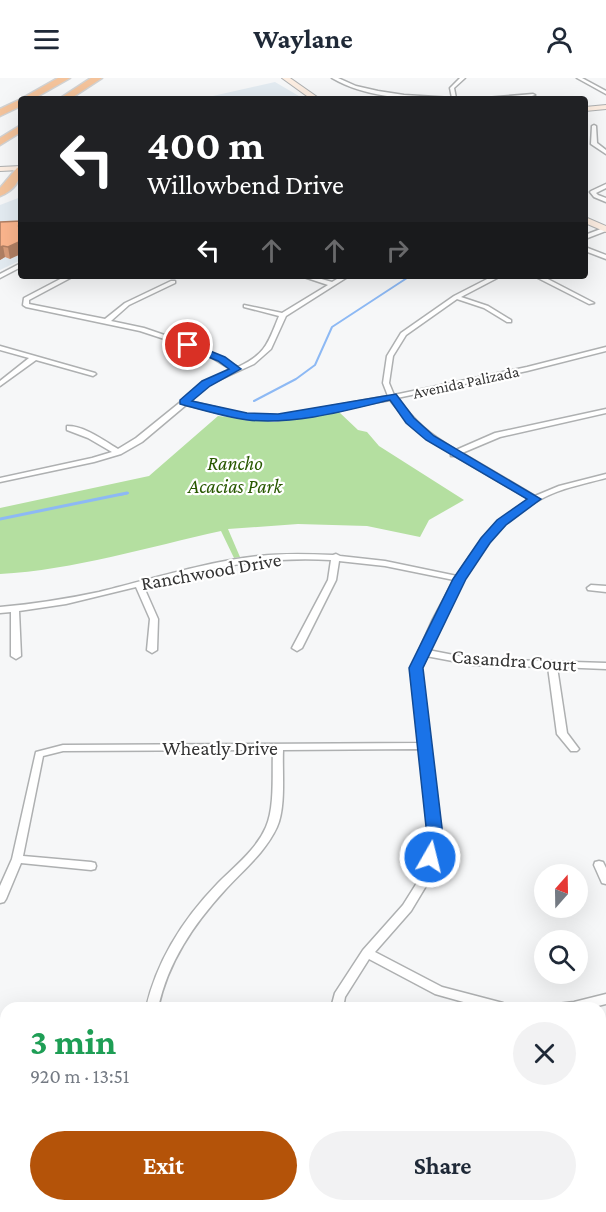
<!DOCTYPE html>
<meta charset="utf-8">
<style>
body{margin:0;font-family:"Crimson Pro",serif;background:#f2f2f3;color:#1f2937;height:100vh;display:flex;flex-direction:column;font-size:22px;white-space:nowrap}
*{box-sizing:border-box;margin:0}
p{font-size:20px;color:#747a83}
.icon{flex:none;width:33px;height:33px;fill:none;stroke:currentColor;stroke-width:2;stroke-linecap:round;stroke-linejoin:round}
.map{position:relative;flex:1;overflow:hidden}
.drawer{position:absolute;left:0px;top:924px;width:606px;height:210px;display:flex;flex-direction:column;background:#fff;border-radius:18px 18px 0 0;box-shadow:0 6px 24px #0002}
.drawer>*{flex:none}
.top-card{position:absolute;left:18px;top:18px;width:570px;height:183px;border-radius:6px;box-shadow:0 6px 24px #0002;background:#202124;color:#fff;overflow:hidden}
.needle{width:39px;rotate:20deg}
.tools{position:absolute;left:534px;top:786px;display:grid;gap:12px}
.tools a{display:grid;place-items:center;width:54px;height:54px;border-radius:50%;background:#fff;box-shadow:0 6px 24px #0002;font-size:30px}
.pin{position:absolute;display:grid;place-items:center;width:51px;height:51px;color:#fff;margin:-26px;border:3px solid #fff;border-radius:50%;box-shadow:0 2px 6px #0007}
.me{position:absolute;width:66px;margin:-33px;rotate:8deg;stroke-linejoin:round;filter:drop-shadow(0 0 4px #0008)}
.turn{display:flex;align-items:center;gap:21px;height:126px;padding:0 30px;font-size:27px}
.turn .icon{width:78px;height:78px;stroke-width:2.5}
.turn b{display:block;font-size:42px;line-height:51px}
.lanes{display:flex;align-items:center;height:57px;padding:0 30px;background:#0003;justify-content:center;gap:30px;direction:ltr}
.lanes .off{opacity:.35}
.round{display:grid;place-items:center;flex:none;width:63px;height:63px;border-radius:32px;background:#f2f2f3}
.summary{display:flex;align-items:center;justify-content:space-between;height:102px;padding:0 30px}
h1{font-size:36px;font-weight:700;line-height:45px;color:#1e9e55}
.action{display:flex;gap:12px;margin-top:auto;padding:12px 30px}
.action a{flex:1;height:69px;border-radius:36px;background:#b45309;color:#fff;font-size:24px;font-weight:700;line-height:69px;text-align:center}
.action a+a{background:#f2f2f3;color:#1f2937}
header{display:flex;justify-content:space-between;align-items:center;height:78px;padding:0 30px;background:#fff;font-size:27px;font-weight:700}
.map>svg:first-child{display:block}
.built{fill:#e3ebf1}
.green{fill:#b4dfa0}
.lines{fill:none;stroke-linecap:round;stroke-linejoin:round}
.stream-far1{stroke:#8db9f4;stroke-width:2}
.stream{stroke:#8db9f4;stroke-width:3}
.street-casing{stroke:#aeb0b1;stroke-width:3}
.secondary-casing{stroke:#aeb0b1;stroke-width:2}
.highway-casing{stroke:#d2d2d2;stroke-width:3}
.street{fill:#fff;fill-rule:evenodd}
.secondary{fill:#fcede1;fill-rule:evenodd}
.highway{fill:#f4c39b;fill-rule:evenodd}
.wall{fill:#d89c79}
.shaded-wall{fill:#b07f63}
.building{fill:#fbb58d;stroke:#b07f63;stroke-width:1.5}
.route{fill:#1a73e8;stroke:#114b97;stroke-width:1.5}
.labels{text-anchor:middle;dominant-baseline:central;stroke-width:4.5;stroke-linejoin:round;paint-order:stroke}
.far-street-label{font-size:16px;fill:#343434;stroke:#fff}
.park-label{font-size:20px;font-style:italic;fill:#285800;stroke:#fff}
.street-label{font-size:20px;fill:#343434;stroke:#fff}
</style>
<header><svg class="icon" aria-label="menu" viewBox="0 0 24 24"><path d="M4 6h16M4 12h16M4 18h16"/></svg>Waylane<svg class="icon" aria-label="person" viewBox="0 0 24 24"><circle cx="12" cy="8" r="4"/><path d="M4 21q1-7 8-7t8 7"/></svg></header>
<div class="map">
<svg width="606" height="1134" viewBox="0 0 606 1134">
<rect width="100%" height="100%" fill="#f6f7f8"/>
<g class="built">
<path d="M275,4l29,17h-120l20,-1z"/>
<path d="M21,119v63l-21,10v-65z"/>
</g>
<path class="green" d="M339,334l19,18 9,2 12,14 85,54 -35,20 -9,17 -53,-11 -69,-2 -70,5 12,28 -6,1 -13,-27c-73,16 -147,39 -221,43v-66l149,-32 69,-60 56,6z"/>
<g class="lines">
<g class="stream-far1">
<path d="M254,323l42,-22 19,-14 17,-38 78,-51"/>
<path d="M120,417l8,-2"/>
</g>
<path class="stream" d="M0,441l127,-26"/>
<g class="street-casing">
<g id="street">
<path d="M332,0h6l18,8 22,5 26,4 48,3 -2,-10 10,-10h5l-11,10 2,10h30l47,-4 2,1c-16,6 -37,4 -54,4 -48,0 -107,4 -149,-21z"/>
<path d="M577,0h5l24,13v3z"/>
<path d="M594,47l2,1 1,17 9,7v4l-15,-10 1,-18z"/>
<path d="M606,106v4l-10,5 2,2 8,3v4l-12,-5 -4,-5 1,-1z"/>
<path d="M606,149v4l-21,8v-4z"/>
<path d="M585,169l21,8v4l-21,-8z"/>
<path d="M21,185v4l-21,11v-4z"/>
<path d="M66,198h8l-45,24v4l76,15 20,-16 46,-22h4v2l-46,22 -18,16 33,7 61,21 33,18c28,-13 30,-24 41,-51l-35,-9v-2l38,8 46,-28 -27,-9h10l21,6 10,-6h7l-63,40 -15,33 -17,15 -46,21 -19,16 58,14 31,1 110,-20 -5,-13 4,-27 14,-23 53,-37 39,-20h8l-40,21 27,9 23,14v2h-4l-23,-14 -27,-9 -51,36 -13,21 -4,27 5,12 133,-28 79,-20v4l-79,20 -130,27c20,26 32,36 59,52l39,-17 111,-24v4l-106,24 -38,16 73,43 24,-10 47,-12v4c-22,6 -45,10 -65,21 -57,29 -90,95 -113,151l46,9 132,4v6l-49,-2 10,66 12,16 -2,2h-6l-14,-17 -9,-67 -74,-2 -48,-9 -5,12 19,168 -11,45 -18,30 -36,41 67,35 61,16 4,2 2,3h-24l-50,-14 -66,-35 -24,38 -2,11h-12l4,-15 28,-43 40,-45 17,-27 10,-42 -10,-87 -137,1c-1,23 3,57 -6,77 -12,26 -34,43 -52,63 -32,35 -57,72 -67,118h-12c11,-48 38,-90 72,-125 17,-17 38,-33 48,-56 9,-20 6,-54 7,-77l-210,1 -20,5 -20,100 68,6 4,1 1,3 -1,3 -4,1 -70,-7 -15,36 -2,3 -4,1v-17l12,-27 24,-107 27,-7 357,-2 -9,-75 21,-47 22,-41 -69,-14 -46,-5 -3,19 -34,68 -5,3 -5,-3 36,-68 3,-20c-68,-4 -122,8 -188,25l15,34 -1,31 -5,3 -5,-3 3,-31 -14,-32 -70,17 -47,7 2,45 -5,3 -5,-3v-44l-11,1v-6c34,-3 66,-8 99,-15 53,-13 106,-30 160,-36 25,-3 49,-2 74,-1l3,-1 4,2 45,5 72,15c18,-31 42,-57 72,-77l-74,-43h-4v-3c-29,-16 -40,-27 -61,-53l-112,20 -31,-1 -61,-14 -44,37 -21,12 -27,8 -94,20v-4l92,-20 20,-6 -24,-14 -21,-8v-4c18,0 36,14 51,23l18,-11 68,-55 28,-13 -31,-19 -61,-20 -114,-24 -3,-2 1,-7z"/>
<path d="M534,198h8l52,27 -5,1z"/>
<path d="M0,268l95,27 1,1 -3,2 -57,-16 -36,26v-5l29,-23 -29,-8z"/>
<path d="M591,507l15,1v6l-18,-2 -1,-2z"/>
<path d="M599,783l4,1 3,6v16l-4,-1 -8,-18 1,-3z"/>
<path d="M606,916v10l-16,4h-43l2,-3 25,-3z"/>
<rect x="0" y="979" width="6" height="10"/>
<path d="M6,1122v6h9l-1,6h-14l3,-10z"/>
<path d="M583,1128h14l2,6h-14z"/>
</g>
</g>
<g class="secondary-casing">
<g id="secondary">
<path d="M282,0h8l30,21h-9z"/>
<path d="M606,27v4l-21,2v-4z"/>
<path d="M21,88v4l-21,1v-4z"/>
<path d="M585,139l21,9v6l-21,-9z"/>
<path d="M606,1012v16l-6,1v-16z"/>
<path d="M606,1029v16l-6,1v-16z"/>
<rect x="0" y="1094" width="6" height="34"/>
</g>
</g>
<g class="highway-casing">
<g id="highway">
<path d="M58,0h12l-37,21h-12z"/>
<path d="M91,0h11l-32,21h-11z"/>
<path d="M21,21v7l-21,10v-7z"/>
<path d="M21,47v7l-21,13v-7z"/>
<path d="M21,89c0,14 -8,24 -21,29v-8l17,-20z"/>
</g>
</g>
<use href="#street" class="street"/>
<use href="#secondary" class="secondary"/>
<use href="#highway" class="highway"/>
</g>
<path class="wall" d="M21,143l-11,38 -5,-2 -5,3v-38z"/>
<g class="shaded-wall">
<path d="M21,163v13l-11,5 -2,-12z"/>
<path d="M3,168l2,11 -5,3v-13z"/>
</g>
<path class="building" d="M21,143v4l-2,1 2,1v14l-13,6 -5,-1 -3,1v-25z"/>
<path class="route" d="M188,264l37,15 16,12 -31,17 -18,15 55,12 31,1 118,-20 18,24 20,18 107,63 -35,26 -16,18 -24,36 -43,89 20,168 -7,25h-12l-2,-4 5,-21 -18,-168 44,-89 28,-41 16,-18 30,-21 -101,-59 -20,-17 -16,-23c-45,11 -96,25 -142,20 -23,-3 -46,-10 -68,-16v-4l22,-19 27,-12 -11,-8 -34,-14v-4z"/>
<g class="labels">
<g class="far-street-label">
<text transform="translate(466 304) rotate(-12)">Avenida Palizada</text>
</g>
<g class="park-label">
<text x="235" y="385">Rancho<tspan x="235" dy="23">Acacias Park</tspan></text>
</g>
<g class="street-label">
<text transform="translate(211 493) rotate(-10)">Ranchwood Drive</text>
<text transform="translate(514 582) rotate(4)">Casandra Court</text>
<text x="220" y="670">Wheatly Drive</text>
</g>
</g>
</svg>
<div class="tools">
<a><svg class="needle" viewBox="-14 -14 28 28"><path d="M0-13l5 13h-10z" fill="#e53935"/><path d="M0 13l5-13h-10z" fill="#747a83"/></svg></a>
<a><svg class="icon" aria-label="search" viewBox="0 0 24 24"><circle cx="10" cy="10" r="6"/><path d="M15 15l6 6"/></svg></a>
</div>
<div class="pin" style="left:188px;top:267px;background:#d93025"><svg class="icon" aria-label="arrive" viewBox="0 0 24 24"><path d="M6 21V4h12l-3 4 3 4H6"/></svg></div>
<svg class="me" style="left:430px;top:779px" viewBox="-20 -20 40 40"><circle r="17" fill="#1a73e8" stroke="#fff" stroke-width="3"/><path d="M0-11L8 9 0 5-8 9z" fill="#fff"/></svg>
<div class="top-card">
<div class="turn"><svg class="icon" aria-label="left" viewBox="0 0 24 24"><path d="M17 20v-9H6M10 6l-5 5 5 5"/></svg><div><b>400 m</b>Willowbend Drive</div></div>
<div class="lanes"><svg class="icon" aria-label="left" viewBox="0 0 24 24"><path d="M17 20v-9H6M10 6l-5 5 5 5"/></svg><svg class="icon off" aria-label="ahead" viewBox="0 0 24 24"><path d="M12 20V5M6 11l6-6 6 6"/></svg><svg class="icon off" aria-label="ahead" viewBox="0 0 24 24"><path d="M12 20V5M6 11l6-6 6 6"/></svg><svg class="icon off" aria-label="right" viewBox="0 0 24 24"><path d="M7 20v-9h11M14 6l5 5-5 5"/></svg></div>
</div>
<section class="drawer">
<div class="summary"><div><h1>3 min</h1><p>920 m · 13:51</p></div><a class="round"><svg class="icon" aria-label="close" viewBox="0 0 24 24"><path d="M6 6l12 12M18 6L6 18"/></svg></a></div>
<div class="action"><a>Exit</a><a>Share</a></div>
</section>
</div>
